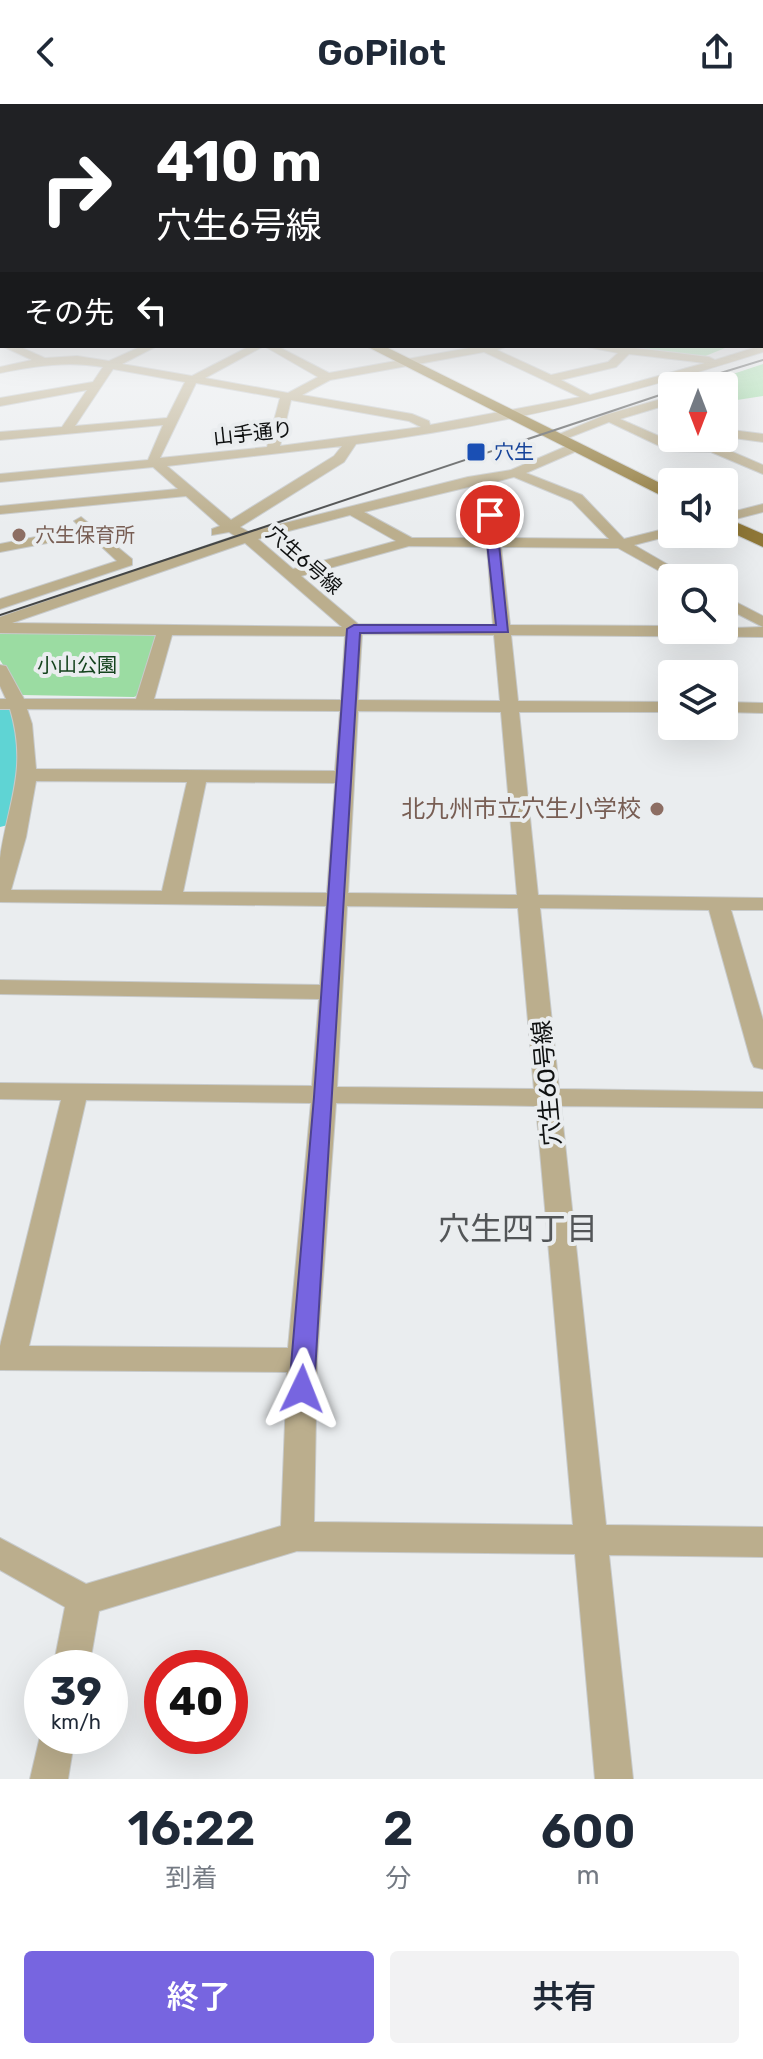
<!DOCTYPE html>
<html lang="ja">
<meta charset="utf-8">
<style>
body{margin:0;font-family:Rubik,"Noto Sans JP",sans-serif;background:#f2f2f3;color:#1f2937;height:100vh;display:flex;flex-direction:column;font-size:30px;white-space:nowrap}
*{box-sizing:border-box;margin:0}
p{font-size:26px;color:#747a83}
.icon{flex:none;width:44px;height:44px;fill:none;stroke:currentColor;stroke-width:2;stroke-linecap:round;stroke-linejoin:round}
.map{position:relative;height:1675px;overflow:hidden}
.drawer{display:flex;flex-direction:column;background:#fff;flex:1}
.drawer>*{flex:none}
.guide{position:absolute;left:0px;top:0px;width:764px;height:244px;box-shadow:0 8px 32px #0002;background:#202124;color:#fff;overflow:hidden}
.needle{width:52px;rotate:180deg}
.tools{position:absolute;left:658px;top:268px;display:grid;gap:16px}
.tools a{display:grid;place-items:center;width:80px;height:80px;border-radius:8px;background:#fff;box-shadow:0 8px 32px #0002;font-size:40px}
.speed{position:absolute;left:24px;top:1546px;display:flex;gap:16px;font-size:40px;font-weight:700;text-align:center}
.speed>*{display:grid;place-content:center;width:104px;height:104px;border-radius:50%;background:#fff;box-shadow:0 8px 32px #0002;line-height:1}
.speed small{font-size:20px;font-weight:400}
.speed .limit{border:12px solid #d22;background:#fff;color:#111}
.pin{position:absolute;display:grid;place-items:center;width:68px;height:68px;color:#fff;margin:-34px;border:4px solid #fff;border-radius:50%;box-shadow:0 2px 8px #0007}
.me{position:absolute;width:88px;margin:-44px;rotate:2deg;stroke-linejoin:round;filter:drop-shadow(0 0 6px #0008)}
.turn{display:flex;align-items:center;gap:28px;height:168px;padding:0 24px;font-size:36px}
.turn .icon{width:104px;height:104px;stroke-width:2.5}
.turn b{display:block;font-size:56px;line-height:68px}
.then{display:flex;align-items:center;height:76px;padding:0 24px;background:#0003;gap:16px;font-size:30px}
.eta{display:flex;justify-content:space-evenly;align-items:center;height:136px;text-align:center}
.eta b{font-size:48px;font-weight:600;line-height:56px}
.button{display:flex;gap:16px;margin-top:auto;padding:16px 24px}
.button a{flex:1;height:92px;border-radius:8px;background:#7765e0;color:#fff;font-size:32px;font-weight:600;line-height:92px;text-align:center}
.button a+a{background:#f2f2f3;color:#1f2937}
header{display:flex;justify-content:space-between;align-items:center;height:104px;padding:0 24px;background:#fff;font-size:36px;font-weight:600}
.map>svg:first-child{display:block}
.green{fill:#9bdca2}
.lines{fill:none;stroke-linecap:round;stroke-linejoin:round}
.river{fill:#5fd4d4;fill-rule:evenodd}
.minor-casing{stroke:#c7cacb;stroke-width:2}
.major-casing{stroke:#c7cacb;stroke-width:2}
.minor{fill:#bbae8d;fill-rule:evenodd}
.major{fill:#907837;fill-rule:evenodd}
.tram{stroke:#444646;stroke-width:2}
.route{fill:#7765e0;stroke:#4d4292;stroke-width:2}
.transit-dot{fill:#1a4fb4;stroke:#eaedef;stroke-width:3}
.education-dot{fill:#8d6e63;stroke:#eaedef;stroke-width:3}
.labels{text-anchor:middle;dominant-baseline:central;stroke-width:8;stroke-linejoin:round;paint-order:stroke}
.far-street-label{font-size:20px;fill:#0f1111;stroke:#eaedef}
.far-transit-label{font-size:20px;fill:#164399;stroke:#eaedef;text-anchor:start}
.far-education-label{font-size:20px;fill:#785e54;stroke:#eaedef;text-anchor:start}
.far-park-label{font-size:20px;fill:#14431d;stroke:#eaedef}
.education-label{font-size:24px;fill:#785e54;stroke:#eaedef;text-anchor:end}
.street-label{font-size:24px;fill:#0f1111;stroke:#eaedef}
.near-neighbourhood-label{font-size:32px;fill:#535658;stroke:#eaedef}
</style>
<header><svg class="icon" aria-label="back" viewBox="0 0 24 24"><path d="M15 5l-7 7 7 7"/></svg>GoPilot<svg class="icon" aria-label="share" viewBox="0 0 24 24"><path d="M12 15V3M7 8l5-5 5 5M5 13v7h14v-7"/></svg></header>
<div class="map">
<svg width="763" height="1675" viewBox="0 0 763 1675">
<rect width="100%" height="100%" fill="#eaedef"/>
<g class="green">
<path d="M605,242h125l-27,11z"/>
<path d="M763,260v32l-39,6v-16h-27z"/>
<path d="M0,530h154l3,2 -16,58 -7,3 -112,-2 -22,-35z"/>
</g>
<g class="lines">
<path class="river" d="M0,596l11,3 4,6c5,33 17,86 -3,115l-12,3z"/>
<g class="minor-casing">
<g id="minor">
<rect x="0" y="209" width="2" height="6"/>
<rect x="762" y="217" width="1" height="7"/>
<path d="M763,241v7c-133,43 -268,74 -407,92l-12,18 -104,65 9,5 219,-55 43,-7 63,-27 5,1v6l-53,23 56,22 42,44 48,-12v7h5l-43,11 57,33h-19l-54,-30 -117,-1 9,78 162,1v4l91,-3v10l-252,-2 7,66 154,1v10h-153l19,183 225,3v12h-32l32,110v49l-9,-2 -3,-6 -42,-151 -169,-2 19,181 204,3v16l-202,-2 45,419 157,2v30l-154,-2 24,224h-38l-20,-225 -278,-3 -198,60 -10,57h-36l12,-61 -65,-37v-32l86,46 195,-58 6,-154 -287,-2v-24l61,-246 -61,-1v-16l312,3 7,-87 -319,-5v-14l320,5 6,-79 -326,-4c0,-14 0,-30 0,-44 8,-56 28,-89 10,-149h-10v-10h6l-6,-13v-21l6,1 18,33h112l20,-64 -156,-2v-16l235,-81 -6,-4 -17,3v-6l8,-3 -34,-30 -186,18v-8l178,-17 -25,-22 -153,15v-8l148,-14 15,-35 -163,15v-8l62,-5 25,-37 -87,16v-8l93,-16 10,-15c-36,-6 -67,-1 -103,6v-6l32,-7 -30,-14h16l27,12 32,-2 32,5 33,-15h15l-35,18 70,12 58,-30h27l52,27 151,-27h28l-11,4 54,25 57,-13 10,-9 -36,-7 45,1 82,10 6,3zM264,242l54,31 -30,16 -83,-15zM484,248l96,45 -150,28 -1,-4 -17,-7 -110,-19 28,-15zM629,250l76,9 -115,32 -29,-15 55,-13zM113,265l72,13 -18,36 -92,8zM196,279l84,15 -13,49 -107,11zM291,296l118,21 12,6 -141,19zM342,342l-8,10 -103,64 -64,-54zM514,373l58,24 37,38 -109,-1 -5,-56zM481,380l5,54h-74l-48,-26zM350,411l46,26 -103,28 -35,-30zM245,439l97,84 -330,-4zM409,442l78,1 6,78 -135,-1 -57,-48zM362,530l132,1 6,66 -142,-1zM172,531l173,1 -4,64 -187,-1zM27,605l313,2 -5,60 -299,-2 -4,-45zM358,607l143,1 16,183 -169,-2zM36,677l151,1 -25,109 -151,-1 15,-53zM206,678l129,1 -8,110 -144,-1zM347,802l171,2 16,181 -197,-2zM86,996l225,3 -23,245 -259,-2zM336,999l200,3 37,419 -259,-3 3,-162z"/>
<path d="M661,295l11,4v9l-12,-5 -40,12 57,25h32l6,-6h9v-9l39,5v8l-37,-5 -5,10 42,18v9l-52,-22 -41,-1 -61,-29 -49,19 -10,-3 55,-23z"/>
<path d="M763,400v8l-39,10v-8z"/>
<path d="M81,413l51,42v6l-132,44v-10l117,-38 -28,-26 -89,17v-8l81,-16 -7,-7z"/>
<path d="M724,492l39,20v11l-39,-20z"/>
<path d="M724,598l39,1v10l-39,-1z"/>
<path d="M42,1624v8h33l-7,43h-38z"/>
</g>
</g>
<g class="major-casing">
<g id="major">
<path d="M366,242h18l288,143v12z"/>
<path d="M724,413l39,17v13l-39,-18z"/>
</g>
</g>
<use href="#minor" class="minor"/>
<use href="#major" class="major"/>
<g class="tram">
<path d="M678,282l85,-26"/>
<path d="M0,511l672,-224"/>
</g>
</g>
<linearGradient id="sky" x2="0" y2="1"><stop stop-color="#71c1e0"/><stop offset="0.45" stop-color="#f6f7f8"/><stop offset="1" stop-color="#f6f7f8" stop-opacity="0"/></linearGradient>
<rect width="763" height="424" fill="url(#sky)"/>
<path class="route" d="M490,407l6,4 12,117 -148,1 -46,756 -4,8 -8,3 -9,-3 -4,-8 25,-292 33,-468 7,-4h142l-12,-110z"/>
<rect class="transit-dot" x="466" y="338" width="20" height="20" rx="4"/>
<g class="education-dot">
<circle cx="19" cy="431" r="8"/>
<circle cx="657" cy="705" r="8"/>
</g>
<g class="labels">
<g class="far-street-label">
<text transform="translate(253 329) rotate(-6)">山手通り</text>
<text transform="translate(304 456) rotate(41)">穴生6号線</text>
</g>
<g class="far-transit-label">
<text x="494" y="348">穴生</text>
</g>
<g class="far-education-label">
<text x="35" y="431">穴生保育所</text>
</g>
<g class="far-park-label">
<text x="77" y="561">小山公園</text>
</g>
<g class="education-label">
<text x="641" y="705">北九州市立穴生小学校</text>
</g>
<g class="street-label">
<text transform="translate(547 979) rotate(-95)">穴生60号線</text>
</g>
<g class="near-neighbourhood-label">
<text x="518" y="1125">穴生四丁目</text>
</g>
</g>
</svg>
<div class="tools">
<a><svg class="needle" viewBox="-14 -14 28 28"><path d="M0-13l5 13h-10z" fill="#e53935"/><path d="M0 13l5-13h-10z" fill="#747a83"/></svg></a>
<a><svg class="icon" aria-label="sound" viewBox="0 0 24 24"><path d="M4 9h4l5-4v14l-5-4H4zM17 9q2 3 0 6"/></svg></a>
<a><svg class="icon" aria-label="search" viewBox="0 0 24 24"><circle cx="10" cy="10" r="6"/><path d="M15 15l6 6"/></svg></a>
<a><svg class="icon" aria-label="layers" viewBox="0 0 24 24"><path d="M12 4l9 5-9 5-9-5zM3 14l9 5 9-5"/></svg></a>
</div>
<div class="speed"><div>39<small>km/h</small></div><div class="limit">40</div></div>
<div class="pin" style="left:490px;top:411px;background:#d93025"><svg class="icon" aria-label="arrive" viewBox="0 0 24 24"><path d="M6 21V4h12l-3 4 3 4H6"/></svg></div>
<svg class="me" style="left:302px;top:1285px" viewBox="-20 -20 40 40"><path d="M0-17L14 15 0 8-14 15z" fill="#7765e0" stroke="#fff" stroke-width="4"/></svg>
<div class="guide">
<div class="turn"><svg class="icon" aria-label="right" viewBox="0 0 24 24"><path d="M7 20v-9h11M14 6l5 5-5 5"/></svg><div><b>410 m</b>穴生6号線</div></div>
<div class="then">その先<svg class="icon" aria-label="left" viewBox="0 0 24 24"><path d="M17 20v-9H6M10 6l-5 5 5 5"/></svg></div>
</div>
</div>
<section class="drawer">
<div class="eta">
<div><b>16:22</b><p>到着</p></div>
<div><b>2</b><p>分</p></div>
<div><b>600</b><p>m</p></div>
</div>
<div class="button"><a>終了</a><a>共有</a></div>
</section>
